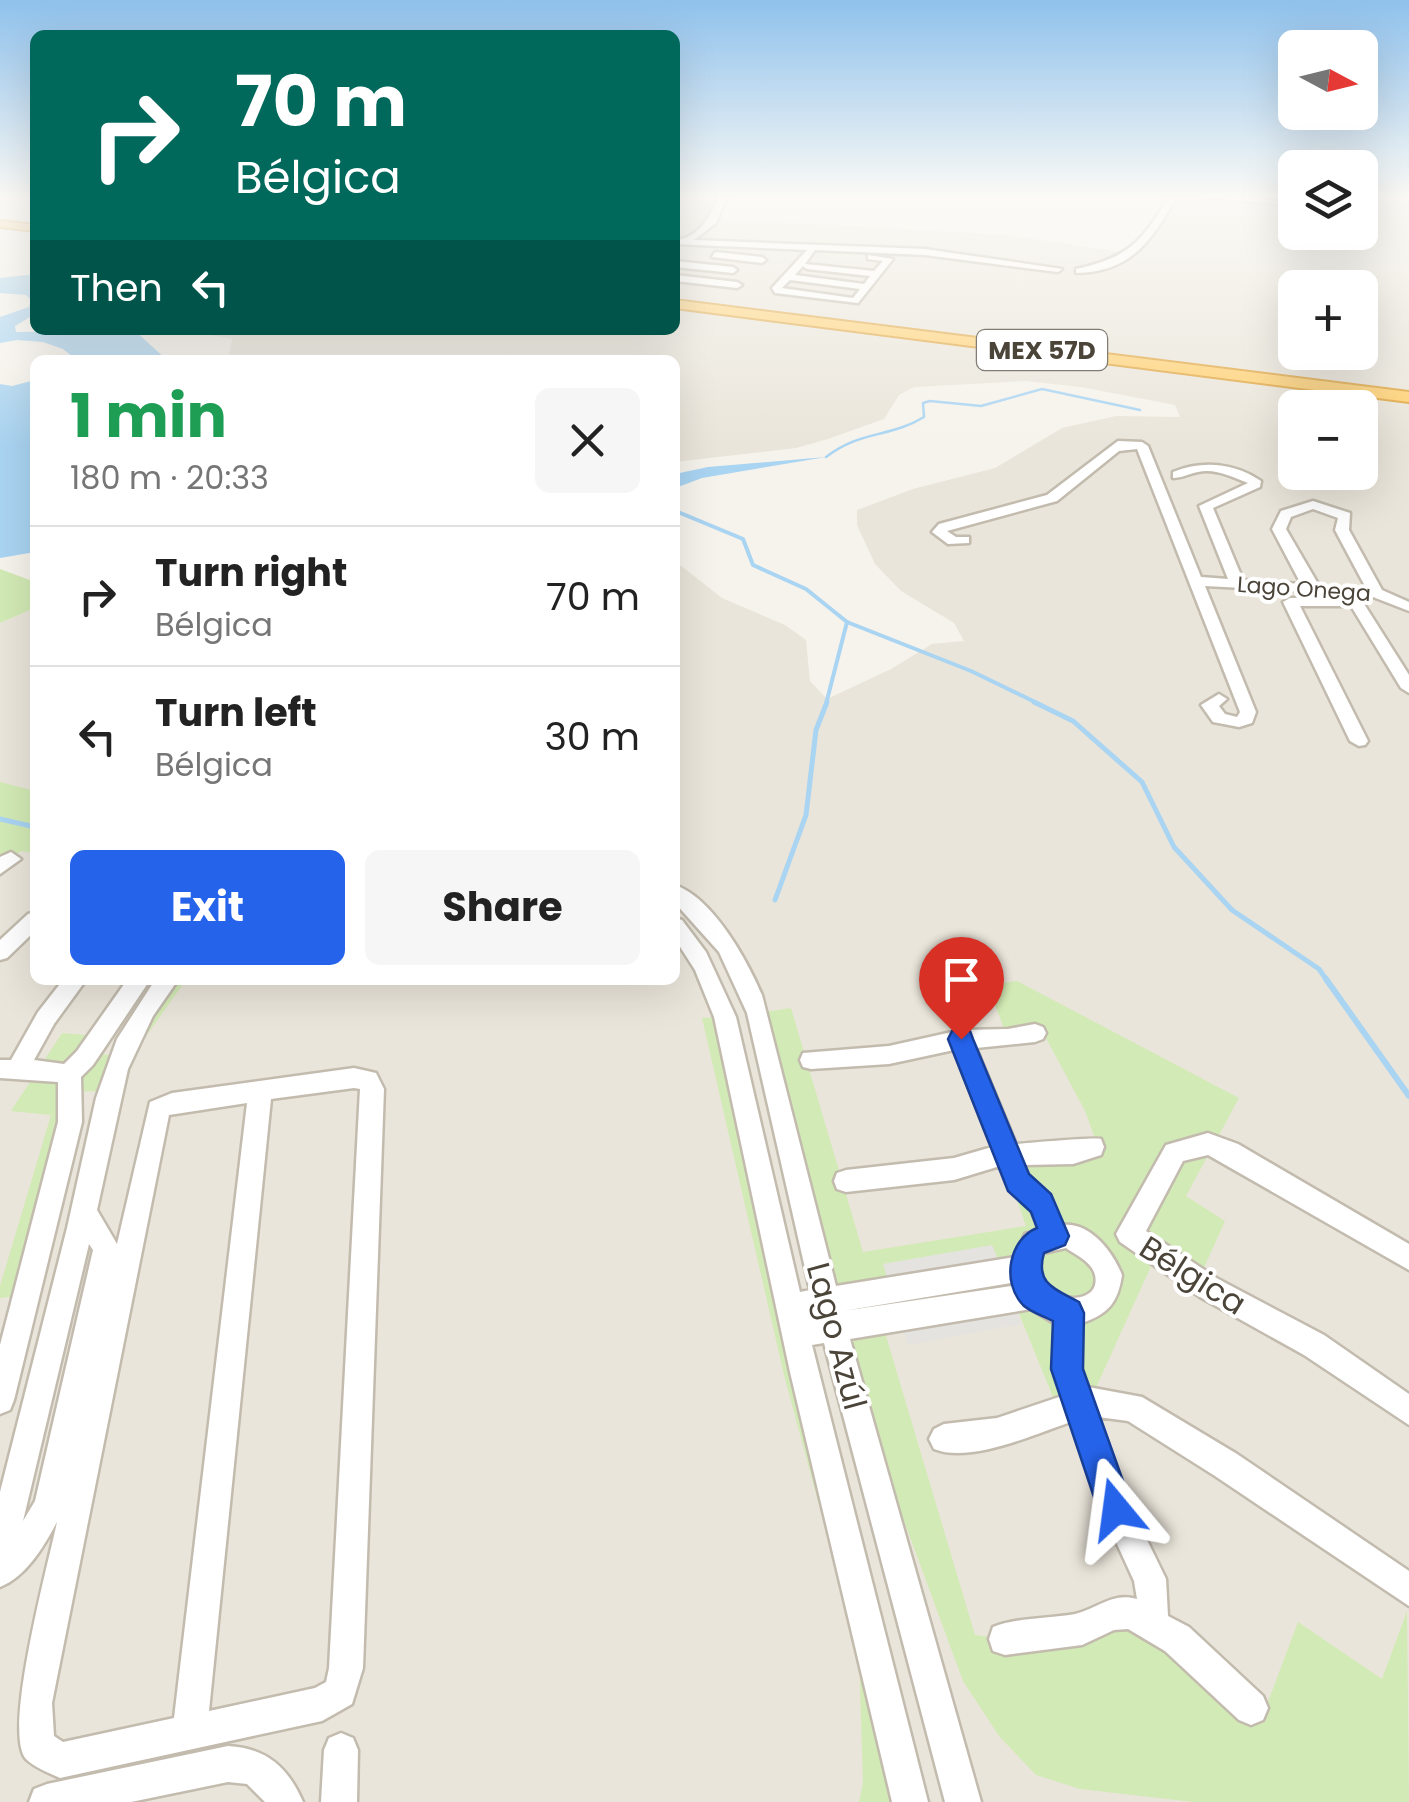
<!DOCTYPE html>
<meta charset="utf-8">
<style>
body{margin:0;font-family:Poppins,sans-serif;background:#f6f6f6;color:#222;height:100vh;display:flex;flex-direction:column;font-size:38px;white-space:nowrap}
*{box-sizing:border-box;margin:0}
p{font-size:32px;color:#767676}
.icon{flex:none;width:55px;height:55px;fill:none;stroke:currentColor;stroke-width:2;stroke-linecap:round;stroke-linejoin:round}
.map{position:relative;flex:1;overflow:hidden}
.drawer{position:absolute;left:30px;top:355px;width:650px;height:630px;display:flex;flex-direction:column;background:#fff;border-radius:15px;box-shadow:0 10px 40px #0002}
.drawer>*{flex:none}
.hud{position:absolute;left:30px;top:30px;width:650px;height:305px;border-radius:15px;box-shadow:0 10px 40px #0002;background:#00695c;color:#fff;overflow:hidden}
.needle{width:65px;rotate:97deg}
.controls{position:absolute;left:1278px;top:30px;display:grid;gap:20px}
.controls a{display:grid;place-items:center;width:100px;height:100px;border-radius:15px;background:#fff;box-shadow:0 10px 40px #0002;font-size:50px}
.pin{position:absolute;display:grid;place-items:center;width:85px;height:85px;color:#fff;margin:-102px -42px;border-radius:50% 50% 50% 0;rotate:-45deg;box-shadow:0 0 10px #0007}
.pin .icon{rotate:45deg}
.me{position:absolute;width:110px;margin:-55px;rotate:344deg;stroke-linejoin:round;filter:drop-shadow(0 0 8px #0008)}
.turn{display:flex;align-items:center;gap:35px;height:210px;padding:0 40px;font-size:45px}
.turn .icon{width:130px;height:130px;stroke-width:2.5}
.turn b{display:block;font-size:70px;line-height:85px}
.then{display:flex;align-items:center;height:95px;padding:0 40px;background:#0003;gap:20px;font-size:38px}
.round{display:grid;place-items:center;flex:none;width:105px;height:105px;border-radius:15px;background:#f6f6f6}
.head{display:flex;align-items:center;justify-content:space-between;height:170px;padding:0 40px}
h1{font-size:60px;font-weight:700;line-height:75px;color:#1e9e55}
.button{display:flex;gap:20px;margin-top:auto;padding:20px 40px}
.button a{flex:1;height:115px;border-radius:15px;background:#2563eb;color:#fff;font-size:40px;font-weight:700;line-height:115px;text-align:center}
.button a+a{background:#f6f6f6;color:#222}
ul{padding:0;list-style:none}
li{display:flex;align-items:center;gap:30px;height:140px;padding:0 40px;border-top:2px solid #e0e0e0}
li div{flex:1}
li b{display:block;font-size:38px}
li em{font-style:normal}
.map>svg:first-child{display:block}
.residential{fill:#eae5da;fill-rule:evenodd}
.green{fill:#d2eab5;fill-rule:evenodd}
.parking{fill:#e5e3e0}
.water{fill:#a9d4f2}
.lines{fill:none;stroke-linecap:round;stroke-linejoin:round}
.stream-far3{stroke:#a9d4f2;stroke-width:2.5}
.stream-far2{stroke:#a9d4f2;stroke-width:4}
.stream-far1{stroke:#a9d4f2;stroke-width:5}
.stream{stroke:#a9d4f2;stroke-width:6}
.minor-casing{stroke:#c2bbae;stroke-width:5}
.highway-casing{stroke:#e0a43c;stroke-width:4}
.minor{fill:#fff;fill-rule:evenodd}
.highway{fill:#ffcf6e;fill-rule:evenodd}
.route{fill:#2563eb;stroke:#184099;stroke-width:2.5}
.labels{text-anchor:middle;dominant-baseline:central;stroke-width:8;stroke-linejoin:round;paint-order:stroke}
.far-street-label{font-size:22px;fill:#4b4439;stroke:#fff}
.shield{fill:#fff;stroke:#817c74;stroke-width:2.5}
.shield-label{font-size:25px;font-weight:bold;fill:#4b4439}
.near-street-label{font-size:32px;fill:#4b4439;stroke:#fff}
</style>
<div class="map">
<svg width="1409" height="1802" viewBox="0 0 1409 1802">
<rect width="100%" height="100%" fill="#f6f3ec"/>
<path class="residential" d="M675,195h59l-21,23 292,17 129,19 10,-10 27,-49h124v37h65v-37h49v1607h-1409v-1179l35,-15v372h640v-419l47,37 63,27 21,15 4,41 17,18 64,-30 41,-25 32,-3 -10,-18 -53,-32 -26,-27 -18,-39v-15l56,-21 82,-21 67,-40 54,-12 64,1 -5,-12 -94,-18 -56,-6 -111,6 -15,8 -15,24 -56,20 -32,9 -121,14v-102h-447l4,-21 -48,-9h491zM1295,288h65v64h-65zM1295,408h65v64h-65z"/>
<g class="green">
<path d="M0,569l35,13v26l-35,15z"/>
<path d="M0,782l35,9v62l-14,-2 -21,16z"/>
<path d="M125,980h14l-42,74 15,1 61,-75h13l-42,59 -25,58 -11,-12 -10,6 -23,1 -47,203 -28,3v-12l51,-171 -40,-4 51,-78 24,2z"/>
<path d="M1017,981l222,117 -53,98 39,25 -27,60 -41,-28 -67,148 -31,11 -46,-113 -114,18 -9,-28 -64,11 -68,-287 33,-5 72,244 163,-26 -25,-71 96,-11 -12,-33 -39,-73 -11,-5 -27,5 -21,-53zM993,1246l-102,42 -7,-23v-1z"/>
<path d="M725,1017l185,785h-51l4,-19 -4,-129 -75,-279 -82,-357z"/>
<path d="M881,1319l94,316 30,4 126,-26 130,107 37,-98 84,57 25,-68 2,191h-215l-114,-13 -44,-14 -37,-39 -36,-55 -130,-353z"/>
</g>
<g class="parking">
<path d="M992,1245l11,26 -112,18 -8,-25z"/>
<path d="M1013,1299l9,25 -114,21 -9,-28z"/>
</g>
<g class="water">
<path d="M35,274v40l-20,12 1,6 118,-2 33,30h-90l-14,-11 -20,-7 -26,-2 -17,3v-26l29,-10 2,-7 -5,-5 -26,-2v-15z"/>
<path d="M35,380v172l-35,6v-174l12,2z"/>
<path d="M826,457l-124,21 -24,9v25l-3,-2v-36l33,-7z"/>
</g>
<g class="lines">
<path class="stream-far3" d="M826,457c35,-27 64,-19 98,-40l-1,-14 7,-2 51,5 61,-17 98,21"/>
<g class="stream-far2">
<path d="M678,512l65,27 10,26 53,24 41,33 124,49 68,33"/>
<path d="M826,704l21,-82"/>
</g>
<g class="stream-far1">
<path d="M1034,702l39,19 69,61 32,65 58,63 87,59 9,13"/>
<path d="M0,819l35,8"/>
<path d="M775,900l31,-85 10,-85 11,-28"/>
</g>
<path class="stream" d="M1326,979l83,117"/>
<g class="minor-casing">
<g id="minor">
<path d="M719,195h8l-11,28 -22,17 231,9 137,20 -4,3 -133,-17 -110,-5 -10,14 69,7 9,-10 -15,-2v-4l25,4 -35,44 -83,-10 -3,-5 35,-38 -132,-6v-4c24,-1 36,-25 44,-45zM803,266l4,3 63,7 -6,8 -69,-9zM790,280l70,9 -7,9 -71,-10z"/>
<path d="M1170,195h8c-26,44 -45,77 -102,78v-4c55,-12 66,-28 94,-74z"/>
<path d="M1199,195l96,7v4l-92,-9z"/>
<path d="M715,252l47,5 4,3 -4,3 -50,-6z"/>
<path d="M675,261l58,6 4,3 -4,3 -58,-6z"/>
<path d="M675,275l62,7 5,3 -5,3 -62,-7z"/>
<path d="M1118,441l24,1 6,4 53,131 27,2 -29,-73 49,-23c-16,-6 -33,-15 -50,-11 -10,2 -16,6 -25,6v-6c30,-12 61,-9 88,9l-1,6 -47,21 30,72 58,4 -29,-55 9,-18 32,-10 37,12 -1,17 33,60 27,12v9l-36,-14 -14,-1 50,79v18l-8,-5 -50,-82h-51l68,135 -3,4 -6,1 -9,-5 -67,-139 7,-4h55v-8l21,-2 -31,-58 3,-12 -25,-9 -22,8 -5,12 35,60 -2,3 -114,-6 51,126 -4,11 -13,4 -26,-5 -12,-17 18,-11 8,5 -8,7 6,8 12,3 3,-5 -103,-263 -18,2 -62,50 -110,30 9,6h13v6l-21,1 -16,-12 7,-8 108,-29z"/>
<path d="M11,852l10,7 -21,15v-17z"/>
<path d="M675,885c38,13 72,75 87,110l74,291 179,-29 10,-23 14,-4 -8,-20 -21,-20 -10,-24 -46,14 -108,12 -9,-3 -3,-8 3,-8 9,-3 108,-12 38,-11 -38,-97 -65,14 -78,5 -8,-2 -3,-7 3,-7 86,-7 72,-16 47,-1 27,-5 8,3 3,6 -3,6 -8,3 -59,6 40,96c15,-1 77,-7 85,-5l3,8 -3,8 -28,9 -49,1 4,10 22,20 12,30c28,-4 51,27 60,50 -4,28 -14,39 -40,48l-1,46 7,18 54,10 95,57 172,117v35l-194,-130 -87,-55 -30,-4 31,86 37,76 2,37 21,11 74,69 5,12 -5,12 -12,5 -12,-5 -74,-69 -37,-22 -14,1 -32,15 -77,10 -12,-4 -4,-12 4,-12c26,-10 55,-8 82,-13 22,-5 37,-22 62,-15l-3,-18 -33,-72 -30,-87c-36,12 -101,42 -137,27l-5,-10 5,-10 10,-5 53,-6 65,-22 -9,-27 1,-46 -23,-14 -181,30 131,463h-36l-121,-459 -12,2 116,457h-36l-102,-430 -76,-355 -19,-47 -20,-31v-21l7,2 24,32 30,65 64,275 10,-2 -63,-277 -28,-61 -44,-49zM1066,1248c10,7 26,14 29,27 6,27 -33,28 -46,14 -6,-5 -9,-14 -12,-21l6,-15zM1017,1282l1,3 -175,26z"/>
<path d="M35,912v19l-28,27 -7,2v-20l28,-26z"/>
<path d="M63,980h23l-32,44 -20,36 30,4 13,-13 50,-71h23l-57,85 -12,12 1,45 -68,278 -4,10 -10,4v-69l58,-223v-40l-58,-4v-18h11l27,-48z"/>
<path d="M155,980h23l-25,36 -25,53 -31,141 20,34 33,-142 22,-9 182,-25 22,5 8,16 -21,579 -11,36 -30,17 -262,57c-11,-5 -26,-11 -34,-19 -24,-26 23,-198 31,-237 -13,24 -30,54 -57,65v-95l67,-264 29,-130 21,-59zM354,1088l6,1 -31,579 -3,14 -11,6 -106,23 62,-612zM247,1103l-73,615 -111,24 -9,-6 -2,-33 117,-588zM89,1244l4,6 -58,251 -12,20z"/>
<path d="M1208,1133l30,11 171,100v26l-201,-115 -25,6 -37,70 72,48 106,56 85,59v31l-105,-70 -104,-58 -80,-55 -4,-8 50,-89z"/>
<path d="M341,1733l12,5 5,12 -1,52h-36l3,-52 5,-12z"/>
<path d="M228,1746c38,2 60,21 75,56h-38l-18,-18 -19,-2 -97,20h-102l5,-13 13,-5z"/>
</g>
</g>
<g class="highway-casing">
<g id="highway">
<path d="M0,221l35,4v6l-35,-4z"/>
<path d="M675,300l734,92v10l-734,-94z"/>
</g>
</g>
<use href="#minor" class="minor"/>
<use href="#highway" class="highway"/>
</g>
<linearGradient id="sky" x2="0" y2="1"><stop stop-color="#8fc1ec"/><stop offset="0.44" stop-color="#fbfaf6"/><stop offset="1" stop-color="#fbfaf6" stop-opacity="0"/></linearGradient>
<rect width="1409" height="447" fill="url(#sky)"/>
<path class="route" d="M961,1028l9,3 3,8 56,135 22,20 18,42 -4,9 -21,8c-9,31 11,36 35,49l5,11 -1,56 50,140 -5,12 -12,5 -13,-5 -5,-12 -47,-140 2,-48c-9,-5 -23,-9 -30,-16 -22,-23 -14,-66 14,-77l-6,-16 -23,-21 -60,-152 4,-8z"/>
<g class="labels">
<g class="far-street-label">
<text transform="translate(1304 589) rotate(4)">Lago Onega</text>
</g>
<rect class="shield" x="977" y="330" width="130" height="40" rx="8"/>
<g class="shield-label">
<text x="1042" y="350">MEX 57D</text>
</g>
<g class="near-street-label">
<text transform="translate(1193 1275) rotate(32)">Bélgica</text>
<text transform="translate(837 1336) rotate(75)">Lago Azúl</text>
</g>
</g>
</svg>
<div class="controls">
<a><svg class="needle" viewBox="-14 -14 28 28"><path d="M0-13l5 13h-10z" fill="#e53935"/><path d="M0 13l5-13h-10z" fill="#767676"/></svg></a>
<a><svg class="icon" aria-label="layers" viewBox="0 0 24 24"><path d="M12 4l9 5-9 5-9-5zM3 14l9 5 9-5"/></svg></a>
<a>+</a>
<a>−</a>
</div>
<div class="pin" style="left:961px;top:1039px;background:#d93025"><svg class="icon" aria-label="arrive" viewBox="0 0 24 24"><path d="M6 21V4h12l-3 4 3 4H6"/></svg></div>
<svg class="me" style="left:1116px;top:1509px" viewBox="-20 -20 40 40"><path d="M0-17L14 15 0 8-14 15z" fill="#2563eb" stroke="#fff" stroke-width="4"/></svg>
<div class="hud">
<div class="turn"><svg class="icon" aria-label="right" viewBox="0 0 24 24"><path d="M7 20v-9h11M14 6l5 5-5 5"/></svg><div><b>70 m</b>Bélgica</div></div>
<div class="then">Then<svg class="icon" aria-label="left" viewBox="0 0 24 24"><path d="M17 20v-9H6M10 6l-5 5 5 5"/></svg></div>
</div>
<section class="drawer">
<div class="head"><div><h1>1 min</h1><p>180 m · 20:33</p></div><a class="round"><svg class="icon" aria-label="close" viewBox="0 0 24 24"><path d="M6 6l12 12M18 6L6 18"/></svg></a></div>
<ul>
<li><svg class="icon" aria-label="right" viewBox="0 0 24 24"><path d="M7 20v-9h11M14 6l5 5-5 5"/></svg><div><b>Turn right</b><p>Bélgica</p></div><em>70 m</em></li>
<li><svg class="icon" aria-label="left" viewBox="0 0 24 24"><path d="M17 20v-9H6M10 6l-5 5 5 5"/></svg><div><b>Turn left</b><p>Bélgica</p></div><em>30 m</em></li>
</ul>
<div class="button"><a>Exit</a><a>Share</a></div>
</section>
</div>
